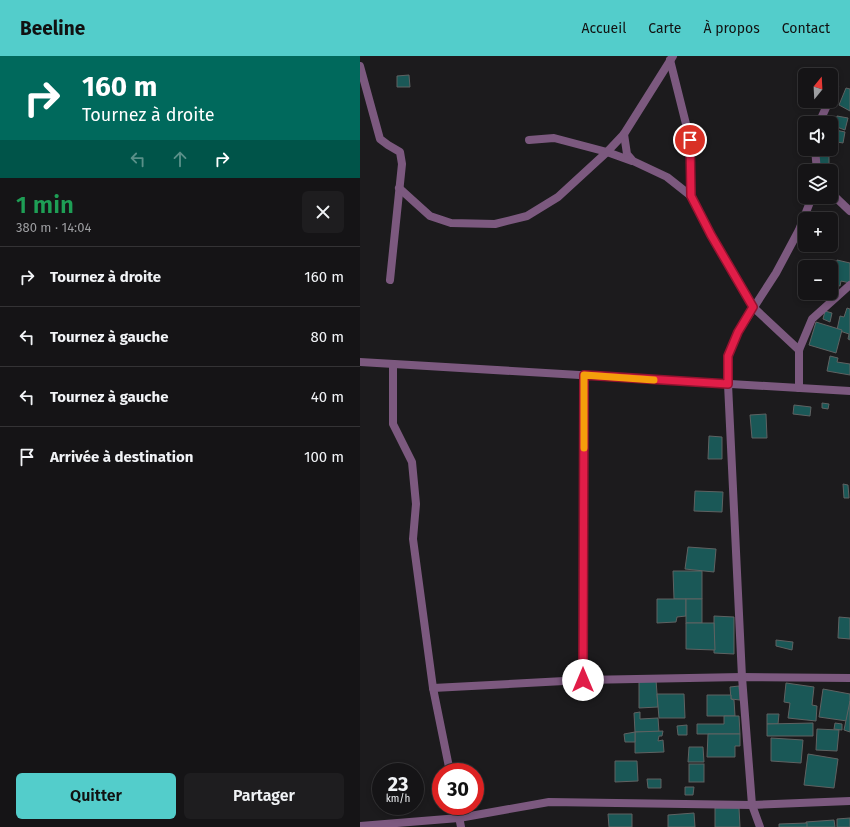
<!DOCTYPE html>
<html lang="fr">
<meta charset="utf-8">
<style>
body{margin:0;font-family:"Fira Sans",sans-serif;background:#1e1d1f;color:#f1f3f6;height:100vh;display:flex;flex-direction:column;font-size:15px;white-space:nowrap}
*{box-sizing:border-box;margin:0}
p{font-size:13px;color:#9d9ea1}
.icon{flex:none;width:22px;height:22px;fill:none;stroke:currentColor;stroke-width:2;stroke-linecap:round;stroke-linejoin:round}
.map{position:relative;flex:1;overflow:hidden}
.panel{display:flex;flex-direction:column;background:#151416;width:360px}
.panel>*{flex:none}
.hud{background:#00695c;color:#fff;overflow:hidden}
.needle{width:26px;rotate:18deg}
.controls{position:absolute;left:438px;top:12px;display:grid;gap:8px}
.controls a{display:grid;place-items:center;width:40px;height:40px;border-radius:6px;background:#151416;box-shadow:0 2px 6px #0003,0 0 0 1px #343335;font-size:20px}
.speed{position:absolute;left:12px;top:707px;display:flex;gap:8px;font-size:20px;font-weight:700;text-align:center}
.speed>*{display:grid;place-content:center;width:52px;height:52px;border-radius:50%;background:#151416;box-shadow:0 2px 6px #0003,0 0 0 1px #343335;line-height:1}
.speed small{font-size:10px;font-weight:400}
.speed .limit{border:6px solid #d22;background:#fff;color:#111}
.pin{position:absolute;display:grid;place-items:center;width:34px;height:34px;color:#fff;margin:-17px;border:2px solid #fff;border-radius:50%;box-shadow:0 1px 4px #0007}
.me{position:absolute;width:44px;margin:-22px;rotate:0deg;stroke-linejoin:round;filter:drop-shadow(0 0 3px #0008)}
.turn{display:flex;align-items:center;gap:14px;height:84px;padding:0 16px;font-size:18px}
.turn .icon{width:52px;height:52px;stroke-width:2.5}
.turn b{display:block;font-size:28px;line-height:34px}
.lanes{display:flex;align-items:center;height:38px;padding:0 16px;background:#0003;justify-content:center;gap:20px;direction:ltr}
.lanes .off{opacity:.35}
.round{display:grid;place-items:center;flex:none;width:42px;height:42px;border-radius:6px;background:#1e1d1f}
.overview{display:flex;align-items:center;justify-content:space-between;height:68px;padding:0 16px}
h1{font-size:24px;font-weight:600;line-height:30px;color:#1e9e55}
.cta{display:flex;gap:8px;margin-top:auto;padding:8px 16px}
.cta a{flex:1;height:46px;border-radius:6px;background:#53cdcb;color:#111;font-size:16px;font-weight:600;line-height:46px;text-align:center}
.cta a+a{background:#1e1d1f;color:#f1f3f6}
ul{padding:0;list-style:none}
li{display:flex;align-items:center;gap:12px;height:60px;padding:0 16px;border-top:1px solid #343335}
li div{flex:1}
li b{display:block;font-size:15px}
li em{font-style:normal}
header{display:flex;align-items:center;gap:24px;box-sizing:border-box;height:56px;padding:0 20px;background:#53cdcb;color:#111}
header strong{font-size:19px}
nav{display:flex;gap:22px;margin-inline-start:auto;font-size:14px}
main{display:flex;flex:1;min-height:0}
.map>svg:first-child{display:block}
.building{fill:#1a5857;stroke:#5f6262}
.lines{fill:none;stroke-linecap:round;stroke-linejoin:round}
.street{stroke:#7c597f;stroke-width:8}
.route-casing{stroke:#92132f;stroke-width:10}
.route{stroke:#e11d48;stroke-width:7}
.slow{stroke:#f59e0b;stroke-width:7}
</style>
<header>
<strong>Beeline</strong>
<nav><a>Accueil</a><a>Carte</a><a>À propos</a><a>Contact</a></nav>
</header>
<main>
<section class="panel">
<div class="hud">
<div class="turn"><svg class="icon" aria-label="right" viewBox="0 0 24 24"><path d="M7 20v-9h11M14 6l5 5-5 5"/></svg><div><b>160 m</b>Tournez à droite</div></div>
<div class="lanes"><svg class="icon off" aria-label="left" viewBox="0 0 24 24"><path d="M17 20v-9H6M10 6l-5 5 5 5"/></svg><svg class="icon off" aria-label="ahead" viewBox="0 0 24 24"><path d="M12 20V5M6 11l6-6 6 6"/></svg><svg class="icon" aria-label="right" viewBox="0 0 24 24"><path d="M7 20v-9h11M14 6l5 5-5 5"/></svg></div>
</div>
<div class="overview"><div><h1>1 min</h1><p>380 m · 14:04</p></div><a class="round"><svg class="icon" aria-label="close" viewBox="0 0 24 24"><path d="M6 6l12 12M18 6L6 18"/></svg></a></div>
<ul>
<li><svg class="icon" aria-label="right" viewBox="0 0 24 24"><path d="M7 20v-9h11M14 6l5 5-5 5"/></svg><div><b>Tournez à droite</b></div><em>160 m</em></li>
<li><svg class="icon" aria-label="left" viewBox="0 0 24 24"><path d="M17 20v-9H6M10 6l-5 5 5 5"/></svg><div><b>Tournez à gauche</b></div><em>80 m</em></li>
<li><svg class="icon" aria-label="left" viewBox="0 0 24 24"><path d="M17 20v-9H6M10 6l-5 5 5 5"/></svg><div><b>Tournez à gauche</b></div><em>40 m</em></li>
<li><svg class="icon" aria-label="arrive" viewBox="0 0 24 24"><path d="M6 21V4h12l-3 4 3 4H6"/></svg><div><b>Arrivée à destination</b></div><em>100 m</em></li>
</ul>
<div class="cta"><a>Quitter</a><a>Partager</a></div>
</section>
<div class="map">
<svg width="490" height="771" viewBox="0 0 490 771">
<rect width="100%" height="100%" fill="#1c1b1d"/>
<g class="building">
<path d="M49,19l1,12h-13v-11z"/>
<path d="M486,32l4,1v22l-11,-6z"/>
<path d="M477,60l11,2 -3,12 -11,-4z"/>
<path d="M471,73l14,3 -2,11 -12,-2z"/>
<path d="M457,93h12v17l-12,-1z"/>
<path d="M477,204l13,3v20l-9,-2 -1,5 -9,-2z"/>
<path d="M487,252l3,1v31l-2,-1 1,-5 -12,-4 3,-14 4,1z"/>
<path d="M465,255l7,2 -2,9 -7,-3z"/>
<path d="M456,266l26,8 -6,23 -27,-8z"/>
<path d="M470,300l8,2 -1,4 13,2v11l-23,-4z"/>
<path d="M462,347l7,1 -1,5 -6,-1z"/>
<path d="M434,349l17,2 -1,9 -17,-2z"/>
<path d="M406,358l1,24h-15l-2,-23z"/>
<path d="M349,380l13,1v22h-14z"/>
<path d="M483,428l5,1 1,13h-5z"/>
<path d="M335,435l28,1 -1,20 -28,-1z"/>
<path d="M328,491l28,2 -2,23 -29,-3z"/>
<path d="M313,515h29v28h-28z"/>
<path d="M297,543h29v17l-9,1 -1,5 -19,1z"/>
<rect x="326" y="543" width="16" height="24"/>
<path d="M354,560l20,1v37l-20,-1z"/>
<path d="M479,561l11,1v21l-12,-1z"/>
<path d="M326,567h28l1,27 -29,-1z"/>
<path d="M416,584l17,2 -1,8 -16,-4z"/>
<path d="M279,624h17l2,27 -19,1z"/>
<path d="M426,627l28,4 -2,18 5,1 -1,15 -28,-3 2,-15 -6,-1z"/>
<path d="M379,630l1,14 -9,-1 -1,-12z"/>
<path d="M463,633l27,5v11l-3,16 -28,-4z"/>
<path d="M297,638h27l1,24h-26z"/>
<path d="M347,639h24v4l3,1 1,16h-28z"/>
<path d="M490,645v31l-6,-2z"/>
<path d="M280,656v7l18,-1 1,14h-24l-1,-19z"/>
<path d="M407,658h12l-1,10h-11z"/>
<path d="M364,660h15l1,18h-43v-10h27z"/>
<path d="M453,667v13h-46v-12z"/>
<path d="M475,667l7,1v6l-8,-1z"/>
<path d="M327,669v10h-9l-1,-9z"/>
<path d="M457,673l22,1 -2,21 -21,-1z"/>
<path d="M303,675l-1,5h-3l-1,5 5,-1 1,12 -29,1v-21z"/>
<path d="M275,676v10h-10l-1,-8z"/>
<path d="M348,678h32v12h-5v11h-28z"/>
<path d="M411,682l32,2 -2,23 -30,-2z"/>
<path d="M329,691h14l1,15h-16z"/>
<path d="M448,698l30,5 -4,29 -30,-3z"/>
<path d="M255,705h22l1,20 -23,1z"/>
<rect x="329" y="708" width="15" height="18"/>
<path d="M287,723h14v9h-13z"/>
<path d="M325,731h9l-1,8h-8z"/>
<path d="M355,752h24l1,19h-25z"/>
<path d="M334,757l1,14h-27v-12z"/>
<path d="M248,758h24v13h-23z"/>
<path d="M490,762v9h-13v-8z"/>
<path d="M474,764l1,7h-29v-5z"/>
<path d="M447,767v4h-28v-3z"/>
</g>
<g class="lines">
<g class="street">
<path d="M310,4l20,80 1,56"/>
<path d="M0,10l20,73 8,6 12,7 2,12 -12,116"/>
<path d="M471,40l4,-9"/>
<path d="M459,67l10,-22"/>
<path d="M264,78l3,20 6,7 34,16 24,19 20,39 42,72 46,43"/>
<path d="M169,84l25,-2 53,14 25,9"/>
<path d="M455,93l2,22"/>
<path d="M39,132l31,28 21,7 44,1 32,-8 31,-19 49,-45 17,-18 49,-78"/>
<path d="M471,137l19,18"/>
<path d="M0,306l490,29"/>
<path d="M33,308v60l19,38 4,42 -3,35 20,149 17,84"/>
<path d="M439,332v-38l13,-31 38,-34"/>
<path d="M223,624l1,-305"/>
<path d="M73,632l150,-8 159,-3 108,1"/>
<path d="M97,750l4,21"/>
<path d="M0,770l99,-8 90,-16 203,3 98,-4"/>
<path d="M400,771l-8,-22 -10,-128 -14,-293v-28l10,-24 38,-59 23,-43 13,-33"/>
</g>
</g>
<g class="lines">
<g class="route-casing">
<path id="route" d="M223,624l1,-305 144,9v-28l10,-24 15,-25 -42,-72 -20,-39 -1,-56"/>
</g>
<use href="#route" class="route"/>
<path class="slow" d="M224,392v-73l70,5"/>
</g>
</svg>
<div class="controls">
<a><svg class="needle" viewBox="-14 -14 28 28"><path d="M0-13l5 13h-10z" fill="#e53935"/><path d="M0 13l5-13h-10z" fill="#9d9ea1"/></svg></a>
<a><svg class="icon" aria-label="sound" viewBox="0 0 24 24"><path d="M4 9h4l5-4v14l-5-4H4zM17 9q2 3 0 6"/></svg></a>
<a><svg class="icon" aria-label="layers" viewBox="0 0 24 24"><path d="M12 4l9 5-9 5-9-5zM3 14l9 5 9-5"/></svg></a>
<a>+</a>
<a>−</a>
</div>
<div class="speed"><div>23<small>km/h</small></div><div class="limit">30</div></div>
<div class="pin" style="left:330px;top:84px;background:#d93025"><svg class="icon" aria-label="arrive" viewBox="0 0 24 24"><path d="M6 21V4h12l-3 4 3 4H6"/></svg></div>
<svg class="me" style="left:223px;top:624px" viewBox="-20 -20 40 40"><circle r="19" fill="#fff"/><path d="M0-13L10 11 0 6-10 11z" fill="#e11d48"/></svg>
</div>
</main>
